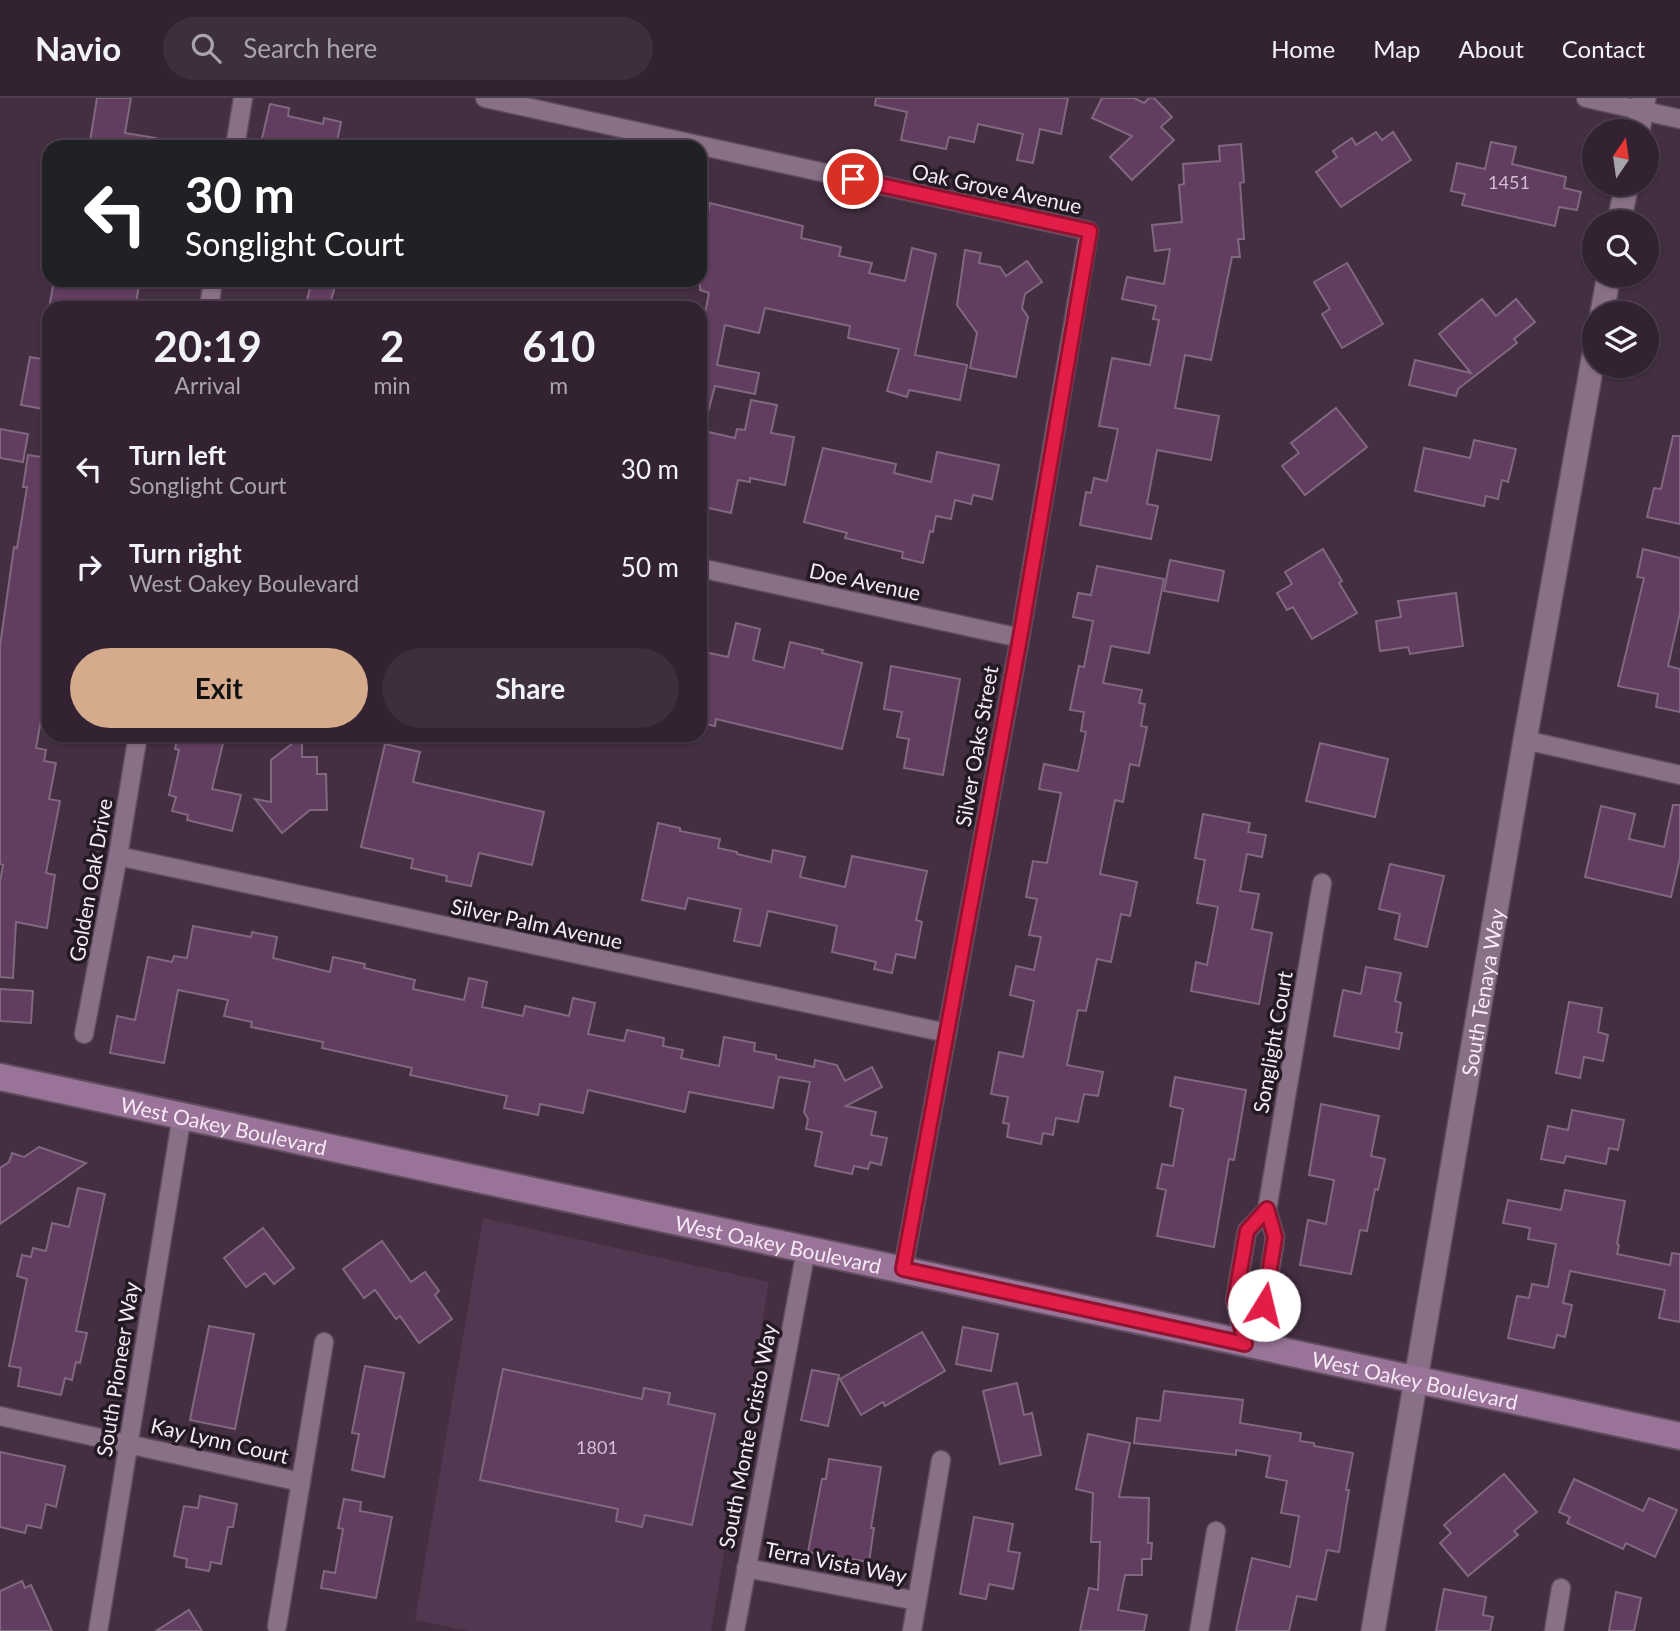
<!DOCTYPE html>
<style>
body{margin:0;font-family:Lato,sans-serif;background:#3d2f3e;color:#f1f3f6;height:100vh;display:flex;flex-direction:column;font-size:26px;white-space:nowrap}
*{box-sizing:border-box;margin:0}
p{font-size:23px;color:#a8a4ac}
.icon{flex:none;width:38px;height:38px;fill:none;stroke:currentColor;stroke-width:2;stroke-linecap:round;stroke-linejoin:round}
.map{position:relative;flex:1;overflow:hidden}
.panel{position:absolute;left:42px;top:203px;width:665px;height:441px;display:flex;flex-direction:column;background:#322232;border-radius:21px;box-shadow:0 2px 5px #0004,0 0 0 2px #4d3f4d}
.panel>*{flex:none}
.guide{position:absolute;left:42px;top:42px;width:665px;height:147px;border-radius:21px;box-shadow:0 2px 5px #0004,0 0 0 2px #4d3f4d;background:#202124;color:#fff;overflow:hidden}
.needle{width:46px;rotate:13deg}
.tools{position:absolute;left:1582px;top:21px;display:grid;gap:14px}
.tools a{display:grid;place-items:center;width:77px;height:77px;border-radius:50%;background:#322232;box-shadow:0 2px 5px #0004,0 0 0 2px #4d3f4d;font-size:35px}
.pin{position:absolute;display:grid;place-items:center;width:60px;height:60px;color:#fff;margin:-30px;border:4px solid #fff;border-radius:50%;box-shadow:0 2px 7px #0007}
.me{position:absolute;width:77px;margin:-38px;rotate:9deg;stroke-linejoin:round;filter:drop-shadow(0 0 5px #0008)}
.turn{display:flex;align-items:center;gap:24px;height:147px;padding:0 28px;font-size:32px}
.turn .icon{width:91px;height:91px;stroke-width:2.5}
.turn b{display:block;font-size:49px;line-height:60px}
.eta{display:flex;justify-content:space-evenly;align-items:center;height:119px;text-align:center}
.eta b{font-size:42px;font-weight:700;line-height:49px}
.primary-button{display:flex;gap:14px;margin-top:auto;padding:14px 28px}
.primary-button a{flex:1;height:80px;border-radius:42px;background:#d6ab8b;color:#111;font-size:28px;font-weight:700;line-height:80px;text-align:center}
.primary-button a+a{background:#3d2f3e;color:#f1f3f6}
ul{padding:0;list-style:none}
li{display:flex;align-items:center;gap:21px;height:98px;padding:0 28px}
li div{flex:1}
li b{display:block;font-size:26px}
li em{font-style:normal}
header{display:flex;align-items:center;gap:42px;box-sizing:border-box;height:98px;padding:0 35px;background:#322232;border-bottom:2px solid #4d3f4d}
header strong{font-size:33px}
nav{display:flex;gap:38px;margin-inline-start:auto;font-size:24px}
.search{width:490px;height:63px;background:#3d2f3e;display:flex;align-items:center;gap:18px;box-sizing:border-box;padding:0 24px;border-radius:38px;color:#a8a4ac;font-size:26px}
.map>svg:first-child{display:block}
.built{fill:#513850}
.building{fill:#613d60;stroke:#80687f;stroke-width:2}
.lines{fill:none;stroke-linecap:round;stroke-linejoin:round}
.minor-casing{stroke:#5f4d5e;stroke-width:21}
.tertiary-casing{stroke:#5f4d5e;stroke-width:26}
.secondary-casing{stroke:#5f4d5e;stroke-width:30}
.minor{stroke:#887087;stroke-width:18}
.tertiary{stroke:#887087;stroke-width:23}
.secondary{stroke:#997498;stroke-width:26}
.route-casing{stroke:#92132f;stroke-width:18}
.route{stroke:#e11d48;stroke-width:12}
.labels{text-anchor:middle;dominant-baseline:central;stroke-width:7;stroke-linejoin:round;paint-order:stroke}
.number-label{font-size:18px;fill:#d2bed0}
.street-label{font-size:21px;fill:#f7e9f6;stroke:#241a23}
</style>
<header>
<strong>Navio</strong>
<div class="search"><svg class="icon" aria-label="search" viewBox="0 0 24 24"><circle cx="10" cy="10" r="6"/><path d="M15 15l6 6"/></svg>Search here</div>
<nav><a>Home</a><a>Map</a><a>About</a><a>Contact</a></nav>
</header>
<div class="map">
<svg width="1680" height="1533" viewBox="0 0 1680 1533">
<rect width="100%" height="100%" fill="#432e42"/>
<path class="built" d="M483,1120l286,64 -58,349h-243l-53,-11z"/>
<g class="building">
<path d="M97,0h34l-6,35 31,5 -1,9h-66z"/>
<path d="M876,0h192l-7,36 -21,-5 -7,34 -16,-3 6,-26 -45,-10 -4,18 -25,-5 -3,12 -45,-9 6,-28 -32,-7z"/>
<path d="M1102,0h32l10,5 5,-5h5l18,19 -11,10 13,13 -42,40 -22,-23 22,-21 -40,-18z"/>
<path d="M270,6l19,4 -1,8 35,8 1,-6 17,4 -5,25h-76z"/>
<path d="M1376,34l6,8 11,-8 18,28 -70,47 -25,-35 21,-15 -4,-6 19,-13 4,7z"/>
<path d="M1491,44l25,5 -4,17 54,13 -2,11 17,4 -4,18 -18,-3 -4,19 -93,-21 3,-11 -14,-3 6,-28 28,6z"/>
<path d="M1241,46l3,38 -4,1 4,56h-6l2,18h-8l-21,103 -26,-5 -10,53 44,8 -8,44 -54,-10 -10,54 11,2 -7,33 -71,-14 6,-33 5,1 3,-15 13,3 11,-52 -19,-3 13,-68 38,7 9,-45 -6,-1 3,-13 -34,-7 5,-22 37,7 6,-35 -15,2 -3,-26 30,-3 -3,-37 5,-1 -1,-20 37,-3 -1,-15z"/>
<path d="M710,105l93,23 -2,12 40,9 -2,9 33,7 -3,10 36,8 7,-33 24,6 -21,101 52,10 -7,35 -51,-10 -2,7 -20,-6 12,-42 -51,-11 2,-12 -85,-18 -6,25 -34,-8 -8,40 42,8 -4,21 -40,-8 -9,34h-6v-98l3,1 6,-30 -9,-3v-80l8,2z"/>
<path d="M965,152l16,3 -2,10 21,4 6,9 21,-15 15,21 -17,12 -3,14 6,9 -12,60 -46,-9 7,-35 -20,-28z"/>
<path d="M1347,165l36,61 -41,24 -20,-34 8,-5 -16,-27z"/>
<path d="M54,182h86l-5,28h-86z"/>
<path d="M312,182l23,6 -6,22h-24z"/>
<path d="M1482,201l14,17 20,-17 19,23 -21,17 3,4 -59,46 -2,7 -47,-11 6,-25 56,13 -32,-39z"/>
<path d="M30,259l19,3v50l-28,-5z"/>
<path d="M751,302l26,5 -6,28 23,4 -9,48 -35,-7v4l-12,-2 -7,33 -31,-7v-76l35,8 2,-9 8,1z"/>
<path d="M1336,310l31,39 -62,48 -23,-29 17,-13 -8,-10z"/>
<path d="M0,331l28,5 -5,28 -23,-4z"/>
<path d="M1673,338h7v88l-33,-7 7,-29 7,1z"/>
<path d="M1474,342l42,9 -8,33 -6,-2 -4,19 -12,-3 -2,10 -69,-15 9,-43 46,10z"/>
<path d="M823,350l73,16 -2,9 37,9 6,-30 62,13 -7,34 -19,-4 -2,9 -16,-4 -4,19 -15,-3 -3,16 -3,-1 -7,32 -21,-5 1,-6 -58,-14 2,-5 -43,-11z"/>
<path d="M28,357l21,3v247l-5,-1 -8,44 10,2 -2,11 12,2 -7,36 11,2 -14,72 9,2 -8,53 -31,-6 -3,56 -13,-1v-95l3,-17 -3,-1v-218l14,-99 3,1 10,-61h-4z"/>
<path d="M1323,451l19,32 -3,2 18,30 -45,26 -19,-32 -6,3 -10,-17 15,-9 -7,-12z"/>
<path d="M1643,451l37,9v55l-12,53 12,3v43l-24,-5 2,-13 -40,-8 26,-108 -7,-1z"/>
<path d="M1170,462l54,11 -6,30 -54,-10z"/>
<path d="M1097,468l67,13 -15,74 -38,-7 -8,37 39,7 -3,13 6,1 -4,22 6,1 -8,39 -9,-2 -7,38 -8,-2 -15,74 37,8 -7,34 -9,-2 -10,48 -14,-3 -11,52 -8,-1 -11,55 36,7 -5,24 -14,-2 -6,28 -22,-4 -3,17 -10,-2 -2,11 -34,-7 2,-13 -6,-1 5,-26 -17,-3 8,-42 24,5 11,-56 -24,-6 6,-29 18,4 7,-33 -12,-2 8,-36 -11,-2 7,-36 14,2 14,-70 -22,-4 5,-25 34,7 8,-39 -5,-1 3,-19 -14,-2 9,-44 5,1 9,-46 -20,-4 5,-24 13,2z"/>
<path d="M1456,495l7,53 -53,8 -2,-7 -28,4 -4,-30 25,-4 -3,-16z"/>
<path d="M736,525l24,6 -7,31 31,8 6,-26 33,8 -1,3 40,10 -20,86 -126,-30 -1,7 -15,-3v-72l28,6z"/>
<path d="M891,568l69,13 -17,96 -39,-7 5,-29 -12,-2 5,-25 -18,-3z"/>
<path d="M178,637h47l-13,54 29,6 -9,36 -45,-11 1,-5 -16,-4 4,-14 -7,-2 10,-45 -4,-1z"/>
<path d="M302,638v21h15v17h9l1,36h-17l-28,23 -27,-34 16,3v-42z"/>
<path d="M1320,645l68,16 -13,58 -69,-16z"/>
<path d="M385,646l35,8 -7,30 131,30 -12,53 -53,-12 -8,33 -25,-5 1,-5 -36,-8 2,-9 -52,-12z"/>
<path d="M1673,707h7v53l-9,39 -86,-20 16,-71 34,8 -6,25 35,8z"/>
<path d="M1203,716l47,9 -2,9 18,3 -4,22 -15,-3 -7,37 19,3 -7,35 20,4 -13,71 -68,-13 5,-29 11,3 11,-58 -21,-4 8,-43 -10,-2z"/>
<path d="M658,725l22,5v3l40,8 -2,9 19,4v2l34,8 2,-12 32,7 -5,20 45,10 7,-31 75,15 -11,49 6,2 -7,36 -19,-4 -4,19 -18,-4 2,-7 -44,-10 5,-26 -69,-15 -8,35 -26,-5 7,-32 -53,-11 -3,11 -43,-9z"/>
<path d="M1390,766l54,12 -17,71 -32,-8 5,-25 -21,-5z"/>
<path d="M193,828l58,11 1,-5 25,5 -4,21 57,14 3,-15 32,7 -1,4 51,12 -2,9 51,11 5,-22 18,4 -5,25 41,9 2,-10 44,10 4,-18 22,5 -7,31 36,7 3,-11 37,8 -1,8 20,4 -2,8 38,8 5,-29 31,6 -1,8 22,4v4l38,8 1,-7 22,5 8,16 27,-14 10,20 -36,19 30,6 -5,23 16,3 -6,27 -11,-3 -2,7 -14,-3 -2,8 -37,-8 7,-34 -16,-3 2,-10 -4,-7 6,-30 -31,-5 -6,31 -84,-16 -4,20 -97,-22 -5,23 -43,-9 -2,11 -34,-7 3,-12 -97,-21 2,-7 -90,-20 1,-6 -72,-15 1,-5 -28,-6 4,-16 -50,-10 -14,73 -54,-10 7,-37 18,4 13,-63 24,5 2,-6 13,2z"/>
<path d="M1366,869l35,6 -6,28 6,2 -5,29 6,1 -3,16 -65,-13 9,-46 18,4z"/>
<path d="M0,891l33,2 -2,32 -31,-2z"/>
<path d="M1569,904l33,6 -4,24 10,3 -5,26 -19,-4 -4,21 -24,-5z"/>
<path d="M1175,979l71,13 -12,70 -5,-1 -15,88 -57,-11 9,-46 -9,-2 5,-24 11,2 10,-57 -13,-3z"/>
<path d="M1321,1006l58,12 -8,40 14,3 -7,31 -3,-1 -8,42 -7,-1 -9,44 -51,-9 8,-45 18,4 8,-44 -25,-5z"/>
<path d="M1572,1012l52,10 -6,30 -9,-2 -3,16 -40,-8 -2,7 -23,-4 7,-33 20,4z"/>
<path d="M39,1049l47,16 -86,61v-56l9,-6 3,-9 12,4z"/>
<path d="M78,1090l27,6 -29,137 11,2 -7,30 -4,-1 -4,18 -7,-2 -4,17 -43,-9 3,-18 -12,-2 18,-87 -10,-3 5,-21 9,2 2,-9 13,3 6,-28 17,4z"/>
<path d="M1565,1092l60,11 -8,43 2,1 -2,9 53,11 2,-12 8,1v68l-21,-4 6,-28 -95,-19 -7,32 9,2 -7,32 -8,-2 -3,13 -46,-10 9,-42 12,2 3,-14 16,3 8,-43 -28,-5 2,-11 -27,-5 5,-23 53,10z"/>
<path d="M263,1130l31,40 -20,16 -9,-11 -19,14 -22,-29z"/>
<path d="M382,1143l29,41 14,-10 14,19 -4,4 17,24 -33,24 -19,-27 -4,3 -21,-29 -11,8 -21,-29z"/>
<path d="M209,1228l45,8 -19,95 -45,-9z"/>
<path d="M963,1229l35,7 -7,37 -35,-7z"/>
<path d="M922,1234l23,39 -60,35 -2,-4 -22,13 -21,-36z"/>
<path d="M365,1268l39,7 -20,104 -32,-7 7,-36 -7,-1z"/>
<path d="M503,1271l139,30 2,-11 26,5 -2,11 47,10 -23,111 -47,-10 -3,12 -26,-6 2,-12 -138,-29z"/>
<path d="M812,1272l27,5 -11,51 -27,-6z"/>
<path d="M1017,1285l7,32 8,-2 9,42 -41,9 -17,-73z"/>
<path d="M1164,1293l79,9 -3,23 61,10 -1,8 14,2v3l39,7 -7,37h3l-10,62 -12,-2 -11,50 -19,-4 -8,35h-53l16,-73 38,9 9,-51 -18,-3 6,-32 -21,-4 4,-21 -34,-6v5l-102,-12 3,-25 23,3z"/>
<path d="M1088,1336l42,9 -11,54 30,1 -1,45h4l-1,16h-9v16h-17l-7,35 29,5 -3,16h-64l9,-43 9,2 2,-48h-9l2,-49 -17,-4z"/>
<path d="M0,1354l65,14 -9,41 -10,-3 -5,24 -14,-3 -2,8 -25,-6z"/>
<path d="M829,1361l52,8 -10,61h3l-5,34 -61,-10 14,-73h4z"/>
<path d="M1504,1376l33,38 -23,19 4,4 -50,41 -28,-33 11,-10 -7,-8z"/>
<path d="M1574,1381l69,32 6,-13 28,12 -22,47 -29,-14 -3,6 -56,-26 3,-6 -11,-5z"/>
<path d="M200,1398l37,8 -4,23h-5l-7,37 -10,-2 -2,9 -23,-4 1,-8 -13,-3 10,-50 14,2z"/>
<path d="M344,1401l17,3 -1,9 32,6 -16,81 -55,-10 3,-17 11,2 8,-44 -5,-1z"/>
<path d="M974,1419l39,7 -5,27 12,2 -7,36 -24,-5 -3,15 -26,-5z"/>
<path d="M22,1483l3,7 6,-3 21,46h-52v-40z"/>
<path d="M1444,1491l42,8 -3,18 10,2 -3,14h-54z"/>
<path d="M1616,1494l25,6 -7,33h-25z"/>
<path d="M189,1512l13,21h-46z"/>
</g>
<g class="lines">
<g class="minor-casing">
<g id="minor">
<path d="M485,0l604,133 -69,407 -117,631"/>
<path d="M1586,0l94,21"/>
<path d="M235,49l8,-49"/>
<path d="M209,210l4,-28"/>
<path d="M700,470l320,70"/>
<path d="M1525,642l155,35"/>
<path d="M118,758l829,177"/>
<path d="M84,936l34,-178 20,-121"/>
<path d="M1245,1246l19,-39 9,-54 2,-14 -8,-27 55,-327"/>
<path d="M1245,1246l-10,-44 12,-69 20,-21"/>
<path d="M0,1318l301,66"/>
<path d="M746,1470l171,33"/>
<path d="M277,1528l47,-284"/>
<path d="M98,1533l84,-516"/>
<path d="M735,1533l71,-381"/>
<path d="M912,1533l29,-171"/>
<path d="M1199,1533l17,-100"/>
<path d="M1554,1533l7,-43"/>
</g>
</g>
<g class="tertiary-casing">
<g id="tertiary">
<path d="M1638,33l6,-33"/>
<path d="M1619,124l8,-38"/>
<path d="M1602,215l7,-38"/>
<path id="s1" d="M1373,1533l152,-891 69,-386"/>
</g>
</g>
<g class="secondary-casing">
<g id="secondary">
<path id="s2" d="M0,979l1680,359"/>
</g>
</g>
<use href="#minor" class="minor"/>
<use href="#tertiary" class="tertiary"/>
<use href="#secondary" class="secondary"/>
</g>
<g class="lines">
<g class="route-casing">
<path id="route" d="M853,81l237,52 -70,407 -117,631 342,75 -10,-44 12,-69 20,-22 8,28 -11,68"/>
</g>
<use href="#route" class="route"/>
</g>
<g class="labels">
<g class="number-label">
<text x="1509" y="84">1451</text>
<text x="597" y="1349">1801</text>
</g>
<g class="street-label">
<text transform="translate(997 90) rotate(12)">Oak Grove Avenue</text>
<text transform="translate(865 483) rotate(12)">Doe Avenue</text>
<text transform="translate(976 648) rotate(-80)">Silver Oaks Street</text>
<text transform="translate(90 782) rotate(-80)">Golden Oak Drive</text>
<text transform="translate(537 825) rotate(12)">Silver Palm Avenue</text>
<text stroke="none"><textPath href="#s1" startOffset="648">South Tenaya Way</textPath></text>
<text transform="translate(1272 944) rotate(-80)">Songlight Court</text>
<text stroke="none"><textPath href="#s2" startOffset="229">West Oakey Boulevard</textPath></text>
<text stroke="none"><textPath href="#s2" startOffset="796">West Oakey Boulevard</textPath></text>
<text transform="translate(117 1271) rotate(-81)">South Pioneer Way</text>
<text stroke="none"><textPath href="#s2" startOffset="1447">West Oakey Boulevard</textPath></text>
<text transform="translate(747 1338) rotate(-79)">South Monte Cristo Way</text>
<text transform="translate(220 1342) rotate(13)">Kay Lynn Court</text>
<text transform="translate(836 1464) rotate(11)">Terra Vista Way</text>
</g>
</g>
</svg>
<div class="tools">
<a><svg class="needle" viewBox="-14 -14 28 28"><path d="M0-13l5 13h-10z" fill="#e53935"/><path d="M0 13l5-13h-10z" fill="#a8a4ac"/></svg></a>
<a><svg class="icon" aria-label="search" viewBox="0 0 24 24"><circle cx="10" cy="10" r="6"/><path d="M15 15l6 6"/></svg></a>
<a><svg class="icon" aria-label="layers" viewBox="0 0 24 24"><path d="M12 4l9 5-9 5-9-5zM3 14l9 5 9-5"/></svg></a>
</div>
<div class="pin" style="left:853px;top:81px;background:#d93025"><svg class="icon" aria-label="arrive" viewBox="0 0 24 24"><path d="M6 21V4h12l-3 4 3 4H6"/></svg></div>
<svg class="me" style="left:1264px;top:1207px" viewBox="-20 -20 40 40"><circle r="19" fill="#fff"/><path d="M0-13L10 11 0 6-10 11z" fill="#e11d48"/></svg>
<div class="guide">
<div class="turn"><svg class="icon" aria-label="left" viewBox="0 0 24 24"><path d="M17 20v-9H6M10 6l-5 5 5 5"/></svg><div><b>30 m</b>Songlight Court</div></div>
</div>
<section class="panel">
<div class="eta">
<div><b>20:19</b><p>Arrival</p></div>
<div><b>2</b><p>min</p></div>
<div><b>610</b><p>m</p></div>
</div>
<ul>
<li><svg class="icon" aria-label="left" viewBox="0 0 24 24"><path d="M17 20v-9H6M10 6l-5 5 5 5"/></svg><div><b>Turn left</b><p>Songlight Court</p></div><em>30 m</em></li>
<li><svg class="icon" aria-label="right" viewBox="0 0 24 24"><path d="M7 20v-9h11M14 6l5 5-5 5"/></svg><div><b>Turn right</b><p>West Oakey Boulevard</p></div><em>50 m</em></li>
</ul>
<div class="primary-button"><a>Exit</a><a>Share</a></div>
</section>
</div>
